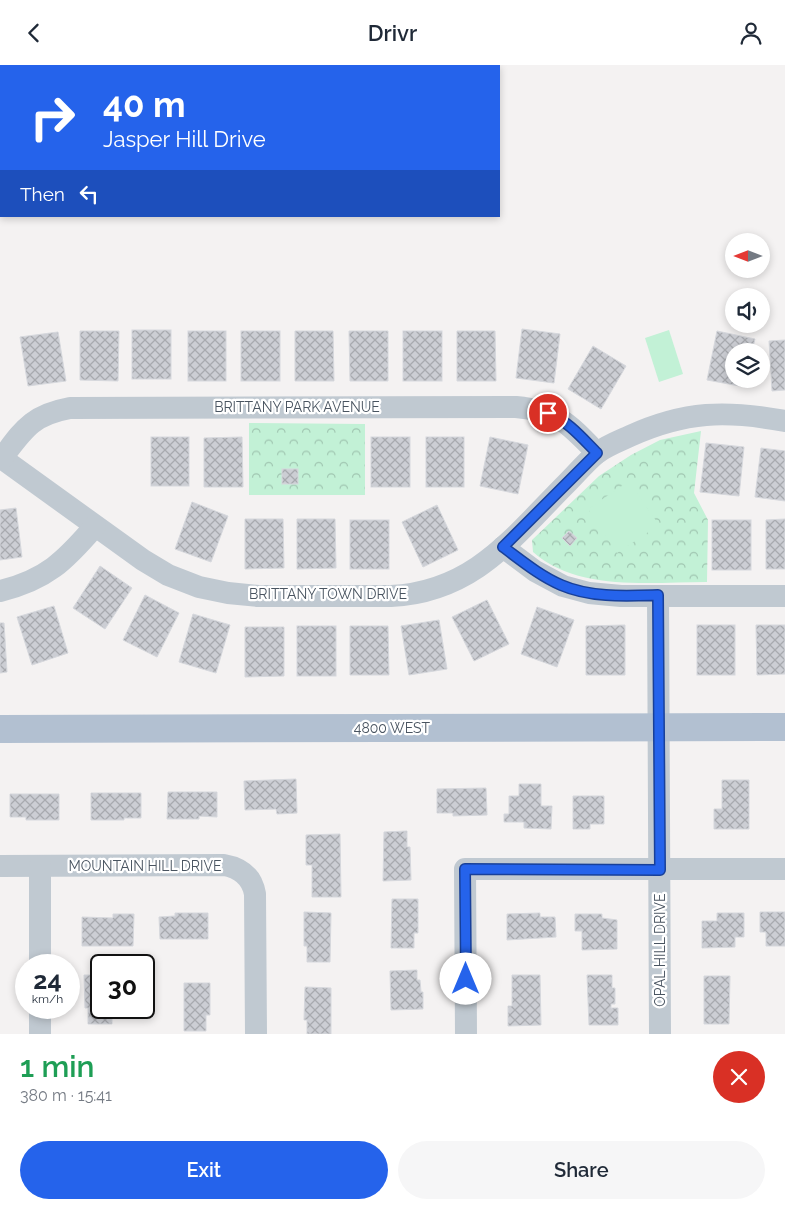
<!DOCTYPE html>
<meta charset="utf-8">
<style>
body{margin:0;font-family:Raleway,sans-serif;background:#f6f6f7;color:#1f2937;height:100vh;display:flex;flex-direction:column;font-size:19px;white-space:nowrap}
*{box-sizing:border-box;margin:0}
p{font-size:16px;color:#747a83}
.icon{flex:none;width:28px;height:28px;fill:none;stroke:currentColor;stroke-width:2;stroke-linecap:round;stroke-linejoin:round}
.map{position:relative;height:969px;overflow:hidden}
.sheet{display:flex;flex-direction:column;background:#fff;flex:1}
.sheet>*{flex:none}
.top-card{position:absolute;left:0px;top:0px;width:500px;height:152px;box-shadow:0 2px 8px #0003;background:#2563eb;color:#fff;overflow:hidden}
.needle{width:32px;rotate:270deg}
.buttons{position:absolute;left:725px;top:168px;display:grid;gap:10px}
.buttons a{display:grid;place-items:center;width:45px;height:45px;border-radius:50%;background:#fff;box-shadow:0 2px 8px #0003;font-size:25px}
.speed{position:absolute;left:15px;top:889px;display:flex;gap:10px;font-size:25px;font-weight:700;text-align:center}
.speed>*{display:grid;place-content:center;width:65px;height:65px;border-radius:50%;background:#fff;box-shadow:0 2px 8px #0003;line-height:1}
.speed small{font-size:12px;font-weight:400}
.speed .limit{border:2px solid #111;border-radius:8px;background:#fff;color:#111}
.pin{position:absolute;display:grid;place-items:center;width:42px;height:42px;color:#fff;margin:-21px;border:2px solid #fff;border-radius:50%;box-shadow:0 1px 5px #0007}
.me{position:absolute;width:55px;margin:-28px;rotate:0deg;stroke-linejoin:round;filter:drop-shadow(0 0 4px #0008)}
.turn{display:flex;align-items:center;gap:18px;height:105px;padding:0 20px;font-size:22px}
.turn .icon{width:65px;height:65px;stroke-width:2.5}
.turn b{display:block;font-size:35px;line-height:42px}
.then{display:flex;align-items:center;height:48px;padding:0 20px;background:#0003;gap:10px;font-size:19px}
.round{display:grid;place-items:center;flex:none;width:52px;height:52px;border-radius:26px;background:#f6f6f7}
.summary{display:flex;align-items:center;justify-content:space-between;height:85px;padding:0 20px}
h1{font-size:30px;font-weight:600;line-height:38px;color:#1e9e55}
.action{display:flex;gap:10px;margin-top:auto;padding:10px 20px}
.action a{flex:1;height:58px;border-radius:30px;background:#2563eb;color:#fff;font-size:20px;font-weight:600;line-height:58px;text-align:center}
.action a+a{background:#f6f6f7;color:#1f2937}
header{display:flex;justify-content:space-between;align-items:center;height:65px;padding:0 20px;background:#fff;font-size:22px;font-weight:600}
.map>svg:first-child{display:block}
.park{fill:url(#park-crowns)}
.pitch{fill:#c2f1d6}
.building{fill:url(#building-cross-hatch);stroke:#d6d8dd}
.lines{fill:none;stroke-linecap:round;stroke-linejoin:round}
.minor{stroke:#c0c9d1;stroke-width:22}
.major{stroke:#b2c0d1;stroke-width:28}
.route-casing{stroke:#184099;stroke-width:12}
.route{stroke:#2563eb;stroke-width:9}
.labels{text-anchor:middle;dominant-baseline:central;stroke-width:4.5;stroke-linejoin:round;paint-order:stroke}
.street-label{font-size:14px;fill:#495460;stroke:#fff}
</style>
<header><svg class="icon" aria-label="back" viewBox="0 0 24 24"><path d="M15 5l-7 7 7 7"/></svg>Drivr<svg class="icon" aria-label="person" viewBox="0 0 24 24"><circle cx="12" cy="8" r="4"/><path d="M4 21q1-7 8-7t8 7"/></svg></header>
<div class="map">
<svg width="785" height="969" viewBox="0 0 785 969">
<defs>
<pattern id="park-crowns" width="20" height="18" patternUnits="userSpaceOnUse" patternTransform="scale(1.25)"><rect width="20" height="18" fill="#c2f1d6"/><path d="M2 6a3 3 0 1 1 6 0M12 15a3 3 0 1 1 6 0" fill="none" stroke="#a0c6b1"/></pattern>
<pattern id="building-cross-hatch" width="8" height="8" patternUnits="userSpaceOnUse" patternTransform="scale(1.25)"><rect width="8" height="8" fill="#ccced4"/><path d="M0 0l8 8M0 8l8-8" fill="none" stroke="#a8aaaf"/></pattern>
</defs>
<rect width="100%" height="100%" fill="#f4f2f2"/>
<g class="park">
<path d="M249,358l116,1v71h-116z"/>
<path d="M701,366l-7,62 14,27 -1,62c-57,0 -129,10 -174,-30l-1,-12 67,-64 32,-21 29,-15z"/>
</g>
<g class="pitch">
<path d="M669,265l14,44 -24,8 -14,-44z"/>
<path d="M629,416l30,44 -42,28 -29,-44z"/>
</g>
<g class="building">
<path d="M522,264l38,5 -6,49 -38,-5z"/>
<rect x="132" y="265" width="39" height="49"/>
<path d="M80,266h39l-1,50 -38,-1z"/>
<rect x="188" y="266" width="38" height="50"/>
<rect x="241" y="266" width="39" height="50"/>
<path d="M295,266h38l1,50h-39z"/>
<path d="M349,266h39v50h-38z"/>
<rect x="403" y="266" width="39" height="50"/>
<path d="M457,266h38l1,50h-39z"/>
<path d="M717,266l38,8 -3,12h-18v28h13l-2,8 -38,-7z"/>
<path d="M58,267l8,49 -38,5 -8,-49z"/>
<path d="M785,275v50l-13,1 -3,-50z"/>
<path d="M593,281l33,20 -25,43 -33,-20z"/>
<rect x="151" y="372" width="38" height="49"/>
<path d="M242,372l1,50h-39v-49z"/>
<rect x="371" y="372" width="39" height="50"/>
<rect x="426" y="372" width="38" height="50"/>
<path d="M490,372l38,8 -10,49 -38,-8z"/>
<path d="M706,378l38,4 -5,49 -39,-4z"/>
<path d="M761,383l24,3v50l-30,-4z"/>
<rect x="282" y="404" width="16" height="15"/>
<path d="M192,437l36,14 -17,46 -36,-13z"/>
<path d="M437,440l21,45 -35,17 -21,-45z"/>
<path d="M16,443l6,49 -22,3v-50z"/>
<path d="M245,454h38l1,49 -39,1z"/>
<path d="M297,454h38l1,49 -39,1z"/>
<path d="M785,454v50h-19v-49z"/>
<rect x="350" y="455" width="39" height="49"/>
<rect x="712" y="455" width="39" height="50"/>
<path d="M569,466l8,7 -7,8 -8,-8z"/>
<path d="M100,501l32,22 -27,41 -32,-21z"/>
<path d="M145,530l34,18 -22,44 -34,-17z"/>
<path d="M487,535l22,44 -35,17 -22,-44z"/>
<path d="M54,541l14,47 -36,12 -15,-48z"/>
<path d="M537,542l37,13 -17,47 -36,-13z"/>
<path d="M193,549l37,11 -14,48 -37,-11z"/>
<path d="M439,555l8,49 -38,6 -8,-49z"/>
<path d="M0,558h4l3,49 -7,1z"/>
<path d="M625,560v50h-39v-49z"/>
<rect x="697" y="560" width="38" height="50"/>
<path d="M756,560h29v49l-28,1z"/>
<rect x="297" y="561" width="39" height="50"/>
<path d="M350,561h38l1,49h-39z"/>
<path d="M245,562h39v49l-39,1z"/>
<path d="M296,714l1,34 -20,1 -1,-5 -31,1 -1,-29z"/>
<path d="M722,715h27v49h-35v-20h8z"/>
<path d="M519,719h22v22h11l-1,23 -27,-1v-6h-20v-8h5v-18h10z"/>
<path d="M486,723l1,27 -34,1v-3h-16v-24z"/>
<path d="M168,727h49v25l-18,-1v3h-32z"/>
<path d="M91,728h50v25h-17v2h-33z"/>
<path d="M10,729h49v26h-33v-3h-16z"/>
<path d="M573,731h31v28h-14v5h-17z"/>
<path d="M407,766v16h3l1,33 -28,1 1,-49z"/>
<path d="M340,769l1,63h-29v-32h-6v-30z"/>
<path d="M392,834h26v34h-4v15h-23z"/>
<path d="M304,847l27,1 -1,49h-23v-16h-3z"/>
<path d="M760,847h25v34h-19v-14h-6z"/>
<path d="M175,848h33v26h-48l-1,-22 16,-1z"/>
<path d="M540,848v4h15l1,20 -49,3v-26z"/>
<path d="M717,848h27v24h-9v10l-33,1v-27h15z"/>
<path d="M113,849h21l-1,32h-51v-29l31,1z"/>
<path d="M575,849h27v4l15,2v29l-35,1v-19h-7z"/>
<path d="M417,905v10h3l1,12h2v17l-32,1 -1,-39z"/>
<path d="M84,910h17v32h11v17h-24v-16h-3z"/>
<path d="M512,910h28l1,50 -33,1v-20h4z"/>
<path d="M587,910h25v13h3v16h-4v4h7v17h-29z"/>
<path d="M704,911h26l-1,48h-25z"/>
<path d="M184,918h26v32h-4v16h-22z"/>
<path d="M305,922l26,1v46h-24v-14h-3z"/>
</g>
<g class="lines">
<g class="minor">
<path d="M0,392l143,103 25,15 31,12 29,6 30,3h133c83,-4 122,-59 176,-113 10,-10 19,-21 30,-30 9,-7 22,-12 33,-17 55,-25 96,-26 155,-15"/>
<path d="M2,393c22,-29 30,-43 68,-50l446,-1c42,4 52,16 81,46"/>
<path d="M503,482l32,24 28,15 26,7 32,3h164"/>
<path d="M0,526c46,-11 65,-30 95,-65"/>
<path d="M658,531l2,438"/>
<path d="M0,801l224,-1c17,3 28,12 31,29l1,140"/>
<path d="M40,801v99"/>
<path d="M40,942v27"/>
<path d="M466,969l-1,-165h320"/>
</g>
<path class="major" d="M0,664l785,-2"/>
</g>
<g class="lines">
<g class="route-casing">
<path id="route" d="M466,914l-1,-110 195,1 -2,-275c-32,1 -67,3 -97,-10 -21,-9 -39,-24 -58,-38l94,-94c-15,-15 -29,-32 -49,-40"/>
</g>
<use href="#route" class="route"/>
</g>
<g class="labels">
<g class="street-label">
<text x="297" y="342">BRITTANY PARK AVENUE</text>
<text x="328" y="529">BRITTANY TOWN DRIVE</text>
<text x="392" y="663">4800 WEST</text>
<text x="145" y="801">MOUNTAIN HILL DRIVE</text>
<text transform="translate(660 885) rotate(-90)">OPAL HILL DRIVE</text>
</g>
</g>
</svg>
<div class="buttons">
<a><svg class="needle" viewBox="-14 -14 28 28"><path d="M0-13l5 13h-10z" fill="#e53935"/><path d="M0 13l5-13h-10z" fill="#747a83"/></svg></a>
<a><svg class="icon" aria-label="sound" viewBox="0 0 24 24"><path d="M4 9h4l5-4v14l-5-4H4zM17 9q2 3 0 6"/></svg></a>
<a><svg class="icon" aria-label="layers" viewBox="0 0 24 24"><path d="M12 4l9 5-9 5-9-5zM3 14l9 5 9-5"/></svg></a>
</div>
<div class="speed"><div>24<small>km/h</small></div><div class="limit">30</div></div>
<div class="pin" style="left:548px;top:348px;background:#d93025"><svg class="icon" aria-label="arrive" viewBox="0 0 24 24"><path d="M6 21V4h12l-3 4 3 4H6"/></svg></div>
<svg class="me" style="left:466px;top:914px" viewBox="-20 -20 40 40"><circle r="19" fill="#fff"/><path d="M0-13L10 11 0 6-10 11z" fill="#2563eb"/></svg>
<div class="top-card">
<div class="turn"><svg class="icon" aria-label="right" viewBox="0 0 24 24"><path d="M7 20v-9h11M14 6l5 5-5 5"/></svg><div><b>40 m</b>Jasper Hill Drive</div></div>
<div class="then">Then<svg class="icon" aria-label="left" viewBox="0 0 24 24"><path d="M17 20v-9H6M10 6l-5 5 5 5"/></svg></div>
</div>
</div>
<section class="sheet">
<div class="summary"><div><h1>1 min</h1><p>380 m · 15:41</p></div><a class="round" style="background:#d93025;color:#fff"><svg class="icon" aria-label="close" viewBox="0 0 24 24"><path d="M6 6l12 12M18 6L6 18"/></svg></a></div>
<div class="action"><a>Exit</a><a>Share</a></div>
</section>
